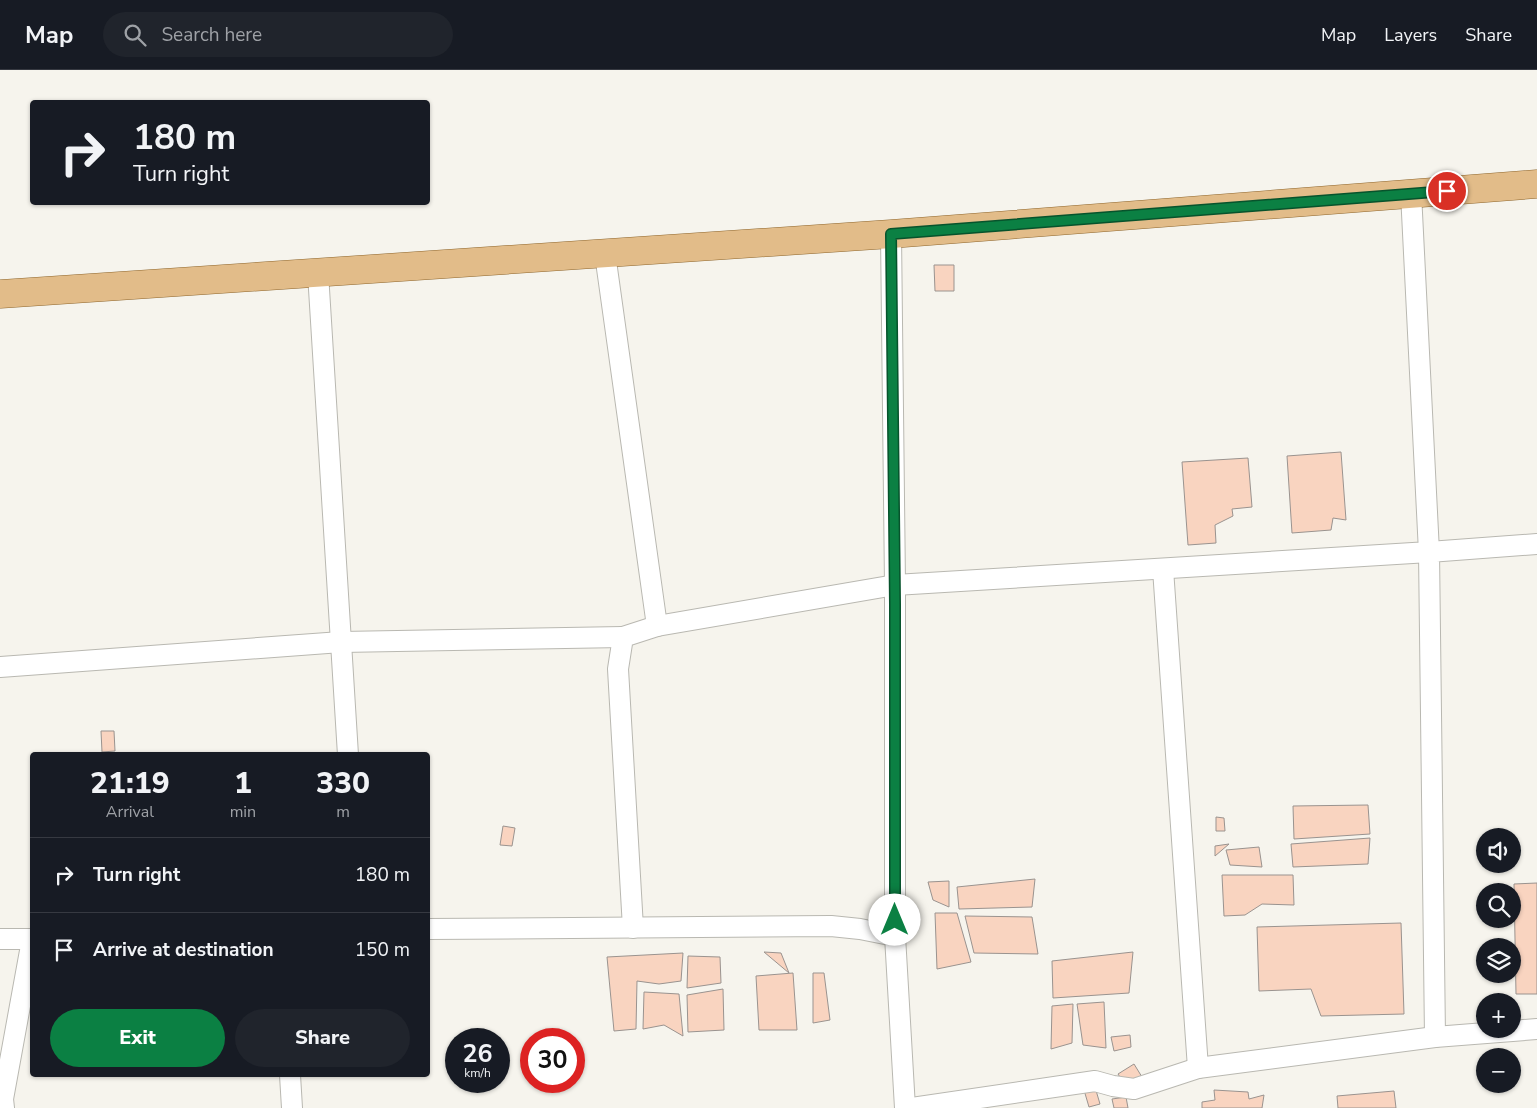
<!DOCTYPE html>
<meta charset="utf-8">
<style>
body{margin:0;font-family:"Nunito Sans",sans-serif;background:#20242c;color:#f1f3f6;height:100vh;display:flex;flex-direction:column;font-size:19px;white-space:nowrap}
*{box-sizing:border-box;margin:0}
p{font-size:16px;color:#9ea1a6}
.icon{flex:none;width:28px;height:28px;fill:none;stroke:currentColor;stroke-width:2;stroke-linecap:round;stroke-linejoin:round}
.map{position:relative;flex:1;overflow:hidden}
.drawer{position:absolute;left:30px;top:682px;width:400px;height:325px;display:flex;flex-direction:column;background:#171b24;border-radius:5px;box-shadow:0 1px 4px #0004}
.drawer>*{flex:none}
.banner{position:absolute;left:30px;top:30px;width:400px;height:105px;border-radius:5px;box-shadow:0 1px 4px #0004;background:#171b24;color:#f1f3f6;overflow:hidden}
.fabs{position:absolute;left:1476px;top:758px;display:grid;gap:10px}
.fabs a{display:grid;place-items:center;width:45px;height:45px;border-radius:50%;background:#171b24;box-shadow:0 1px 4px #0004;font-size:25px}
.speed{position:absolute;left:445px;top:958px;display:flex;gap:10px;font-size:25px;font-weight:700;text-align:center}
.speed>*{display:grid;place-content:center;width:65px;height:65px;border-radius:50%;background:#171b24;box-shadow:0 1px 4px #0004;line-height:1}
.speed small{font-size:12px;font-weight:400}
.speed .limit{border:8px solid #d22;background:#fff;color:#111}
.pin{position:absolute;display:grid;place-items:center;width:42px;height:42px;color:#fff;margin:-21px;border:2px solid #fff;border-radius:50%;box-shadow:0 1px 5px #0007}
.me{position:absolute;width:55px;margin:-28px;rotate:0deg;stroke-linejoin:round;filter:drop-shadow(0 0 4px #0008)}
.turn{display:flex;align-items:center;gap:18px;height:105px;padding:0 20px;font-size:22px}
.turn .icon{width:65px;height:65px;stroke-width:2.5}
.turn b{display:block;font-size:35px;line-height:42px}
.eta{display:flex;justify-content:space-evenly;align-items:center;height:85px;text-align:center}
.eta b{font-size:30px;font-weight:800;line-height:35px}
.button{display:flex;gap:10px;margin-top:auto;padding:10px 20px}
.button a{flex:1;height:58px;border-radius:30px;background:#0b8043;color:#fff;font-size:20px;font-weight:800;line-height:58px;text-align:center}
.button a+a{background:#20242c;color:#f1f3f6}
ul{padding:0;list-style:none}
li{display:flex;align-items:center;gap:15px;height:75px;padding:0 20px;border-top:1px solid #363941}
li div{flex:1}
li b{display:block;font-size:19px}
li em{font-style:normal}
header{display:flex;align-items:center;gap:30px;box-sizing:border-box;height:70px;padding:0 25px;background:#171b24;border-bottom:1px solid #363941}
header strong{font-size:24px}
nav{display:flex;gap:28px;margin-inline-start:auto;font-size:18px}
.search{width:350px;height:45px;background:#20242c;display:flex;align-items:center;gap:12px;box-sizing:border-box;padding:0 18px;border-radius:28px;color:#9ea1a6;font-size:19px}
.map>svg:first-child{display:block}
.building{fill:#f9d4c0;stroke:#9a938f}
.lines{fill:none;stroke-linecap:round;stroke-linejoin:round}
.minor-casing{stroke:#b9b8b1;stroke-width:22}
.primary-casing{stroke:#8f672e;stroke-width:29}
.minor{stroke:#fff;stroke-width:20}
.primary{stroke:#e2bc89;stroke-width:28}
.route-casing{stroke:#07532c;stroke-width:12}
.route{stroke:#0b8043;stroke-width:9}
</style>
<header>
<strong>Map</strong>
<div class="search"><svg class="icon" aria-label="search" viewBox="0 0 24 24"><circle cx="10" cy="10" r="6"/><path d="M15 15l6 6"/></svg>Search here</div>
<nav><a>Map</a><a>Layers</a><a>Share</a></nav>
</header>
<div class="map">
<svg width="1537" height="1038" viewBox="0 0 1537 1038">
<rect width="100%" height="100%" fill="#f6f4ed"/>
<g class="building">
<path d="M934,195h20v26h-19z"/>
<path d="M1341,382l5,68 -13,-2 -2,12 -39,3 -5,-77z"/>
<path d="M1248,388l4,49 -20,2 1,7 -18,9 1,18 -28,2 -6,-83z"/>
<path d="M101,661h13l1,20 -13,1z"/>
<path d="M1368,735l2,29 -76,5 -1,-33z"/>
<path d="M1216,747l8,1 1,13h-9z"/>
<path d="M503,756l12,2 -3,18 -12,-1z"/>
<path d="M1370,768l-2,26 -75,3 -2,-23z"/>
<path d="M1229,774l-14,12v-10z"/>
<path d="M1259,777l3,20 -32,-2 -4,-15z"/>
<path d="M1222,805h71l1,30 -32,-1 -17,11 -21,1z"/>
<path d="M1035,809l-3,28 -73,2 -2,-22z"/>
<path d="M949,811v26l-16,-7 -5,-18z"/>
<path d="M1537,813v111h-21l-2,-110z"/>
<path d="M935,843h22l14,49 -34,7z"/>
<path d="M965,846l67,1 6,37 -64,-1z"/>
<path d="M1401,853l3,91 -83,2 -10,-27 -52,2 -2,-64z"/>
<path d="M764,882l17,1 8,20z"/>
<path d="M1133,882l-4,41 -76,5 -1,-37z"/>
<path d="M683,883l-2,28 -22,3 -22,-3 -1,48 -22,2 -7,-74z"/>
<path d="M688,886l32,1 1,26 -34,5z"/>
<path d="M793,903l4,57h-38l-3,-54z"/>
<path d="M813,903h11l6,47 -17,3z"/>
<path d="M723,919l1,41 -36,2 -1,-37z"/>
<path d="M644,922l35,2 4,42 -19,-11 -21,4z"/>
<path d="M1104,932l2,46 -23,-3 -6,-41z"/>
<path d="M1073,934l-1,39 -21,6 1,-43z"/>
<path d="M1130,965l1,12 -17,4 -3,-14z"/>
<path d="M1134,994l8,13 -16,10 -8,-13z"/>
<path d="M1095,1017l5,17 -11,3 -5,-17z"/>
<path d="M1214,1020l34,2 1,7 15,-4 -2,13h-60v-6l13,-2z"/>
<path d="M1394,1021l2,17h-58l-1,-12z"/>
<path d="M1126,1027l2,11h-14l-2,-9z"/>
</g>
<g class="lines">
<g class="minor-casing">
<g id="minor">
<path d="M891,164l4,351v351l10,172"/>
<path d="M605,184l52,372"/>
<path d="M318,203l30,482"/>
<path d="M1163,499l35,499"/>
<path d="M0,597l341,-25 282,-5"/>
<path d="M633,858l-15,-259 5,-32 34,-11 238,-41 534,-33 -18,-359"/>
<path d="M428,859l403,-3 29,3 35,7"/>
<path d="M0,869h32"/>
<path d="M1435,967l-6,-485 108,-8"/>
<path d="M290,1005l2,33"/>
<path d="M4,1038l-1,-9 29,-159"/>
<path d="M912,1038l183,-27 18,5 21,3 64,-21 237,-31 102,-8"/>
</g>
</g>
<g class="primary-casing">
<path id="primary" d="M0,224l891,-60 646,-50"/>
</g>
<use href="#minor" class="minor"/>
<use href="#primary" class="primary"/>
</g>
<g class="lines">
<g class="route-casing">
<path id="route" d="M895,850v-316l-4,-370 556,-43"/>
</g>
<use href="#route" class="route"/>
</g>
</svg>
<div class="fabs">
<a><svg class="icon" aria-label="sound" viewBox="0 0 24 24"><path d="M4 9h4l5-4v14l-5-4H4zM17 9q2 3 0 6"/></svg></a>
<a><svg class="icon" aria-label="search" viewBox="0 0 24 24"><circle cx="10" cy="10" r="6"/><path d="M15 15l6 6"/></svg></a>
<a><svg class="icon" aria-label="layers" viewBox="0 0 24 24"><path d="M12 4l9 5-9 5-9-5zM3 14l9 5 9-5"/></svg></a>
<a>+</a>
<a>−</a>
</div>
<div class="speed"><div>26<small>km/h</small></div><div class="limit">30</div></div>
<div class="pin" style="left:1447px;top:121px;background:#d93025"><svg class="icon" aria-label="arrive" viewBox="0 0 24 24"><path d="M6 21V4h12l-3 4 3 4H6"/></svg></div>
<svg class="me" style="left:895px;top:850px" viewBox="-20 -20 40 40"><circle r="19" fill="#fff"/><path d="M0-13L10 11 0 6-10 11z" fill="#0b8043"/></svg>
<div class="banner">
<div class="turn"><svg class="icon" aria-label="right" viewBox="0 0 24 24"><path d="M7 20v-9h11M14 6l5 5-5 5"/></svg><div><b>180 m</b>Turn right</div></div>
</div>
<section class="drawer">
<div class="eta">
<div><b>21:19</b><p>Arrival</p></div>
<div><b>1</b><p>min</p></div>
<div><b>330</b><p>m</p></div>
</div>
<ul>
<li><svg class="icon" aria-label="right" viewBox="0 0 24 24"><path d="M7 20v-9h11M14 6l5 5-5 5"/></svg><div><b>Turn right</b></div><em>180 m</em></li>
<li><svg class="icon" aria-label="arrive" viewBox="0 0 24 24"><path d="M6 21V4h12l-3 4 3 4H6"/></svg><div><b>Arrive at destination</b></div><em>150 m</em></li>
</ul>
<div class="button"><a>Exit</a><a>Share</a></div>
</section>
</div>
